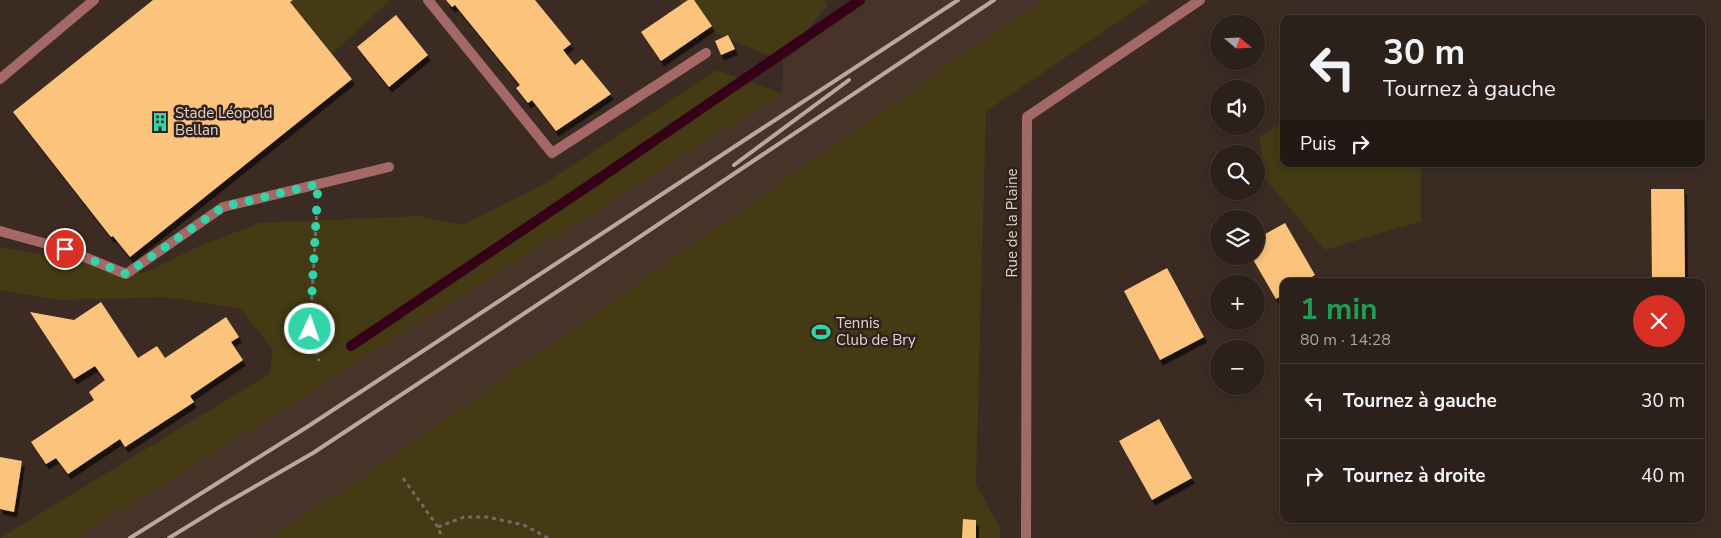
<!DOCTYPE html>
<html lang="fr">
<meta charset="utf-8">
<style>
body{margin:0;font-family:"Nunito Sans",sans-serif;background:#342823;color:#f1f3f6;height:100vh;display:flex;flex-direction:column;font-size:19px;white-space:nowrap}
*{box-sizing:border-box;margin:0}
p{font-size:16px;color:#a6a3a2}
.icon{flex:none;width:28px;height:28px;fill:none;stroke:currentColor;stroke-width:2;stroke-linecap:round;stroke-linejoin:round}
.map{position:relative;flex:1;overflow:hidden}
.drawer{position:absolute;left:1280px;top:278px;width:425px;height:245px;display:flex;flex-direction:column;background:#2c201a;border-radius:10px;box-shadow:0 2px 8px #0003,0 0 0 1px #483e39}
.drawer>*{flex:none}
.guide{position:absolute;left:1280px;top:15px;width:425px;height:152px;border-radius:10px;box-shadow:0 2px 8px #0003,0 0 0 1px #483e39;background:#2c201a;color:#f1f3f6;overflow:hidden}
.needle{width:32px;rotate:109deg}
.fabs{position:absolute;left:1210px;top:15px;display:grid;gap:10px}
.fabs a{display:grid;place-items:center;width:55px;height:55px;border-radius:50%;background:#2c201a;box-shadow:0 2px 8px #0003,0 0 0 1px #483e39;font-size:25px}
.pin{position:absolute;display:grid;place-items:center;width:42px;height:42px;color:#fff;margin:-21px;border:2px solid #fff;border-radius:50%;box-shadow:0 1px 5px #0007}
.me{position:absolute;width:55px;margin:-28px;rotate:3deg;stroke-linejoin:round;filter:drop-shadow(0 0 4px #0008)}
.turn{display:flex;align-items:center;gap:18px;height:105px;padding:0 20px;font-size:22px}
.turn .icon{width:65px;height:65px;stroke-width:2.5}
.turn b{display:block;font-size:35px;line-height:42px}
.then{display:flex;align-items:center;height:48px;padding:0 20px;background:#0003;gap:10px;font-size:19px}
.round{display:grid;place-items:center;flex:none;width:52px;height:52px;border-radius:26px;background:#342823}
.summary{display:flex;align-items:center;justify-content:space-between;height:85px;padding:0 20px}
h1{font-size:30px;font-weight:700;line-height:38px;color:#1e9e55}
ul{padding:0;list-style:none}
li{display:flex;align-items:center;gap:15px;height:75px;padding:0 20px;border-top:1px solid #483e39}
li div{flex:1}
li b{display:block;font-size:19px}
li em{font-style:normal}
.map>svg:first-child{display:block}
.built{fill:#483328}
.green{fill:#443b14}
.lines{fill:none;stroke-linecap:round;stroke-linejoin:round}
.stream{stroke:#350018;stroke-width:10}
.building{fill:#fcc37c;filter:url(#shadow)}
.path{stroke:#786a63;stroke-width:3;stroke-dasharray:4 4;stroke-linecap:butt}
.service{stroke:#a46966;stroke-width:10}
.minor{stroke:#a46966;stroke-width:10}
.rail{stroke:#b6a9a4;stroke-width:4}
.route{stroke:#32d4a9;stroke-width:9;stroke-dasharray:0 16.2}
.labels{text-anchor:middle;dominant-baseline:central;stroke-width:5;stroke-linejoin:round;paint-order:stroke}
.poi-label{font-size:15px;fill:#e0d5d0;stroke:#30211a;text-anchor:start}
.street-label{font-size:15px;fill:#e0d5d0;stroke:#30211a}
</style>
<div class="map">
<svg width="1721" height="538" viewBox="0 0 1721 538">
<defs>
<filter id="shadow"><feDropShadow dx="3" dy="5.5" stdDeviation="0" flood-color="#0009"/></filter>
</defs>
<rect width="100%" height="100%" fill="#3b2b23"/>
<path class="built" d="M863,0h182l-80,53 -616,434 -81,51h-192l171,-106 535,-339 1,-32z"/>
<g class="green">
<path d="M293,0h97l-58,54 -42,-52z"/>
<path d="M679,0h145l3,6 -44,55 -77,-31z"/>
<path d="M1045,0h106l-165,111 -10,373 24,44v10h-732l81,-51 616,-434z"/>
<path d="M716,70l66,23 -535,339 -171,106h-76l269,-164 4,-24 -32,-41 -75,-12 -109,3 -57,-10v-43l144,26 58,-28 57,-22 160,-7 43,9 79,-39z"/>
<path d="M1284,121v43h137v57l-96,29 -59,-70 -7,-43z"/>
</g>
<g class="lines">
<path class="stream" d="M351,346l246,-166 263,-180"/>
</g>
<g class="building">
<path d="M153,0h140l-3,2 62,77 -222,178 -17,-21 -2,1 -98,-125z"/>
<path d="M446,0h89l36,44 -8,6 12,15 7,-6 29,35 -55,37 -24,-31 -4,3 -12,-15 4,-3 -65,-80 -3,2z"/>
<path d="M688,0h6l18,26 -51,35 -20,-29z"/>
<path d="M396,15l32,40 -39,32 -32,-40z"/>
<path d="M728,35l7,14 -14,6 -6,-14z"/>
<path d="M1651,189h33l1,92h-33z"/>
<path d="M1285,223l30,52 -10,6h-21v13l-8,5 -25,-43h5v-17z"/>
<path d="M1167,268l37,69 -44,23 -36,-69z"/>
<path d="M101,302l37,56 19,-12 8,12 61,-41 13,20 -8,5 12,18 -53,36 4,6 -69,45 -5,-8 -52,35 -12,-16 -10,6 -15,-22 63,-42 -5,-8 16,-12 -10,-14 -21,13 -44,-67 44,8z"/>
<path d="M1159,419l33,59 -40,22 -33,-59z"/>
<path d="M0,457l22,4 -8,51 -14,-3z"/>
<path d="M963,519l13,1v18h-14z"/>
</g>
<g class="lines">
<g class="path">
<path d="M317,208l-7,121 9,32"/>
<path d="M403,478l35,49 4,11"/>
<path d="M438,527l26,-10h23l37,8 24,13"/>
</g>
<g class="service">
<path d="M428,0l124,153 154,-100"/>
<path d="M0,231l65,18 61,25 97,-67 166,-40"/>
</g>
<g class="minor">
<path d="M0,79l94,-79"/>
<path d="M1026,538l1,-421 173,-117"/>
</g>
<g class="rail">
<path d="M734,165l115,-85"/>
<path d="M130,538l177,-111 651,-427"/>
<path d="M169,538l52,-32 92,-53 286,-189 395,-264"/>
</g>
</g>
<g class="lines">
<path class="route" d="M65,249l61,25 97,-67 95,-23 -8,145"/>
</g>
<defs>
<g id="building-bare" transform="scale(1.5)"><path d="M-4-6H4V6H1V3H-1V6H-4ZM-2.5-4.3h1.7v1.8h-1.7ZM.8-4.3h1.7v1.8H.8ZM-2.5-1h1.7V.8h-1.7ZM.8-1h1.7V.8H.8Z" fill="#32d4a9" stroke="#30211a" stroke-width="2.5" paint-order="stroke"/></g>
<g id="stadium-bare" transform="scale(1.5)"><path d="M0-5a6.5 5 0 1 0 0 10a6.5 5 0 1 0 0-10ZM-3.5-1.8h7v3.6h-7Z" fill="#32d4a9" stroke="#30211a" stroke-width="2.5" paint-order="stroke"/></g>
</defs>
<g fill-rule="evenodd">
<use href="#building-bare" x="160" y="122"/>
<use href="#stadium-bare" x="821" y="332"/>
</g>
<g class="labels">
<g class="poi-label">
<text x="175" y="113">Stade Léopold<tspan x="175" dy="17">Bellan</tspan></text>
<text x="836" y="323">Tennis<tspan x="836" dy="17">Club de Bry</tspan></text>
</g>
<g class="street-label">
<text transform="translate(1012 223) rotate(-90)">Rue de la Plaine</text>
</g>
</g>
</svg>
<div class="fabs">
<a><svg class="needle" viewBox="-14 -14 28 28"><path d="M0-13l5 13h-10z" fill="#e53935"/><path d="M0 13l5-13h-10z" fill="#a6a3a2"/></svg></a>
<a><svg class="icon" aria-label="sound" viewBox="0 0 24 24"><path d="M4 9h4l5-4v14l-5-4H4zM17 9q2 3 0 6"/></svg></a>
<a><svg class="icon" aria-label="search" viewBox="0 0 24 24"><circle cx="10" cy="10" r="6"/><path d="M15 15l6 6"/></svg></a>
<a><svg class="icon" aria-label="layers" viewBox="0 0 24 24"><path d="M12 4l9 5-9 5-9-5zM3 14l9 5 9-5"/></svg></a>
<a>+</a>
<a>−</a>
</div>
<div class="pin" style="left:65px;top:249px;background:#d93025"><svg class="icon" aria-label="arrive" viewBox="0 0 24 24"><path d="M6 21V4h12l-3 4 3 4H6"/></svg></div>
<svg class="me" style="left:310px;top:329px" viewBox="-20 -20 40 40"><circle r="17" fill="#32d4a9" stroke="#fff" stroke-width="3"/><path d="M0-11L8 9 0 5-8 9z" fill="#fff"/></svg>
<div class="guide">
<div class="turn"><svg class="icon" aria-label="left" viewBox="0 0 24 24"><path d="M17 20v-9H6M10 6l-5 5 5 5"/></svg><div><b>30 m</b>Tournez à gauche</div></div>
<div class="then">Puis<svg class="icon" aria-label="right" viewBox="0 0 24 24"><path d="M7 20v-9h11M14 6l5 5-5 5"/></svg></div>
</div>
<section class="drawer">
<div class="summary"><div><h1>1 min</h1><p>80 m · 14:28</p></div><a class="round" style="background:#d93025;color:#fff"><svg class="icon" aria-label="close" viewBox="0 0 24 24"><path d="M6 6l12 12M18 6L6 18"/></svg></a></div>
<ul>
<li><svg class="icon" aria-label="left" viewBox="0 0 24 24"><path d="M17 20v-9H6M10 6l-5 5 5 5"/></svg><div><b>Tournez à gauche</b></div><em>30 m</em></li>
<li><svg class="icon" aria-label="right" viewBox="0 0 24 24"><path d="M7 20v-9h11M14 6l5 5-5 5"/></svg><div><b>Tournez à droite</b></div><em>40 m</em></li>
</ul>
</section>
</div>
